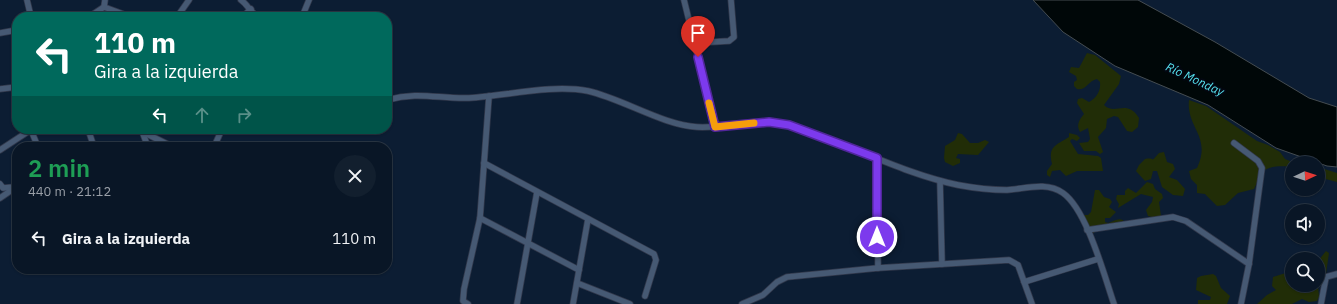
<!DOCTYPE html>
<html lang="es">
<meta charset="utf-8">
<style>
body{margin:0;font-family:"IBM Plex Sans",sans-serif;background:#121f2e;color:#f1f3f6;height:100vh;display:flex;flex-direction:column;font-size:15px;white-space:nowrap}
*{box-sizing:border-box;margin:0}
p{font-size:13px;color:#999fa7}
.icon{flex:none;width:22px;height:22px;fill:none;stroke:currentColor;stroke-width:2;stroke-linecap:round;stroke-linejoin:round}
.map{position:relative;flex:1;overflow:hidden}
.drawer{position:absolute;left:12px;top:142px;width:380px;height:132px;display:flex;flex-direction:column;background:#091626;border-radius:16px;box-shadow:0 1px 3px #0004,0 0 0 1px #293543}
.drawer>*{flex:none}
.hud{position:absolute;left:12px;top:12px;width:380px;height:122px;border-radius:16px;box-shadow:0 1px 3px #0004,0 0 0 1px #293543;background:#00695c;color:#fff;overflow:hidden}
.needle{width:26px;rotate:86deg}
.buttons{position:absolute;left:1285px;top:156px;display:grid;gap:8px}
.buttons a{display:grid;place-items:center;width:40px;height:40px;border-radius:50%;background:#091626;box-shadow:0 1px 3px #0004,0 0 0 1px #293543;font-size:20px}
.pin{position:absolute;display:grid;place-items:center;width:34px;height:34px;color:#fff;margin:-41px -17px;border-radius:50% 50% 50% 0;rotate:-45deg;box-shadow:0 0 4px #0007}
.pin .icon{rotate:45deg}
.me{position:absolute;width:44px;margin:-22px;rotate:0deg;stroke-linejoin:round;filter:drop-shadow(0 0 3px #0008)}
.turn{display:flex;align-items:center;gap:14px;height:84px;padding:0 16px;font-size:18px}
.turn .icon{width:52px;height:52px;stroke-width:2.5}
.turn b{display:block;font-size:28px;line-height:34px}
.lanes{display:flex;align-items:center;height:38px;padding:0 16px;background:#0003;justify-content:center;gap:20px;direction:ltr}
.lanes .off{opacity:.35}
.round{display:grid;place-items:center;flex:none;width:42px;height:42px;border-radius:21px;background:#121f2e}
.summary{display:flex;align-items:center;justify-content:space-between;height:68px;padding:0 16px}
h1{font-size:24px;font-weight:600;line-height:30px;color:#1e9e55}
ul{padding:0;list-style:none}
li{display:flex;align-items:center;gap:12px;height:56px;padding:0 16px}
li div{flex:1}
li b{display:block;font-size:15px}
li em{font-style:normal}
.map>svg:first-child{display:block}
.green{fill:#212d07}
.water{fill:#000708;stroke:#444c51}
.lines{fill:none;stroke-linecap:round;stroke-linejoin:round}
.street-casing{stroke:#32394c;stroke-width:7}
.street{stroke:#465973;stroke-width:5.5}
.route-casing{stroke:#51269a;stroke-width:10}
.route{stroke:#7c3aed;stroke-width:7}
.slow{stroke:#f59e0b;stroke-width:7}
.labels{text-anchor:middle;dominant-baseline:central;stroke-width:4;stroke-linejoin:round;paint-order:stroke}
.water-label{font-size:12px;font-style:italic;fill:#56e2f0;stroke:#030711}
</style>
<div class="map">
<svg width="1337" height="304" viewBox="0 0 1337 304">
<rect width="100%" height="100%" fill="#0c1d33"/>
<g class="green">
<path d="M1087,53l8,2 26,21 -2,8 -15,21c11,11 23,-7 35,13l-1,9 -6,5 -5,-1 -9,-14 -4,-1 -7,3 -1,9 -8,9 5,15 -3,2 -4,-3h-12l-5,-8 9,-1 2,-3 -2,-11 -8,4c-4,-7 -1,-12 4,-18l-7,-11 1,-4 4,-1 7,4c8,-4 12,-12 11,-20l-3,-3c-9,2 -11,12 -20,10l-3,-3v-4l3,-2 -1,-4 -7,-4 2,-5 8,1z"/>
<path d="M1189,100l17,6 51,35 11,4 12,7 5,7 10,4h-3v4c-9,-1 -25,-2 -31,7 -3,3 -4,10 -7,15l-16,4 -13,12 -8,1 -12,-12 -8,-1v-8l-6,-6 -2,-8 8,-3c15,-32 -11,-40 -8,-68z"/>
<path d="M958,133l4,1 8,9h8l7,-3 4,2 -11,13 -20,-1 -2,4 4,1v4l-7,3 -8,-4 -1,-4 1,-12 10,-6z"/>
<path d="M1069,133l8,2 3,3 -3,3 -5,-2 -2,2 8,13 20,2 3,2 2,13h-26l-11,5 -6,-6 -8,1 -2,6 -3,-2v-4l5,-7c-4,-18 3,-18 17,-27z"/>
<path d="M1164,152l3,10 6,2 2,5 -6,8 8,3 8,9 -2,7 -10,-1 -11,-8 -5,-16h-4l-2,8 -6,2 -9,-10 3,-6 6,-6c12,-2 4,5 14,-6z"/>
<path d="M1318,167l19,6v9l-19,-5z"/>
<path d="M1147,182l6,2 2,5 7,5 1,4 -4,4 2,14 -5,2 -8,-2 -2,-6 6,-8 1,-5 -12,-3 -23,14 1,-4 -3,-5 1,-4h8v-4l3,-3 8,5z"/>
<path d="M1095,190h4l5,7 6,2 2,3 -3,5 7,5 -6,6h-5v4l3,1c6,-1 11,-7 17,-1v5l-29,4 -5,4 -7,-20h4l3,-3z"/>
<path d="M1326,251l3,2 -3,21 -5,1 -3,7v-21z"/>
<path d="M1292,271v14h26l1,12 -2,4 -8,1 -7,-3 -10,5h-35l10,-9 9,-5 -4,-4 1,-9z"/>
<path d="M1213,274l3,2 5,12 9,8 -3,8h-29v-4h12l1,-3 -15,-7 1,-12 4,-2z"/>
</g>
<path class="water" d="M1033,0h105l77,42 94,56 28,9v60l-10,-1 -51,-18 -68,-43 -93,-39 -52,-34z"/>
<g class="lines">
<g class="street-casing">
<g id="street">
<path d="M27,0l4,17"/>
<path d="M241,0c7,5 9,12 17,17"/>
<path d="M684,0l31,127"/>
<path d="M104,7l27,10"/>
<path d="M89,17l15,-10 1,-7"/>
<path d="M177,17l12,-17"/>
<path d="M242,17l9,-8"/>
<path d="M302,17l7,-17"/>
<path d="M0,33l17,-3"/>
<path d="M694,43l35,-2 5,-4 -3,-37"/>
<path d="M0,89l17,-2"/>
<path d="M387,100c32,-9 51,-1 82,-2 37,-2 82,-14 119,-7 35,8 75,34 109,36 31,2 64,-11 94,-1 57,17 109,47 167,59 16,3 33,5 49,5 18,-1 39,-9 56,3 24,17 41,82 51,111"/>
<path d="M88,129l6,18"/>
<path d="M31,130l7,17"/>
<path d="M142,131l6,16"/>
<path d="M143,132l30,15"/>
<path d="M1234,143l24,18 4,7 -13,96 -8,40"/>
<path d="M214,147l8,-18"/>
<path d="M0,150l32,-21"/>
<path d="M877,158l1,110"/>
<path d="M484,163l170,91 2,6 -11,36"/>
<path d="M940,181l2,83"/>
<path d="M0,184l3,4 12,-1"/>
<path d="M0,198l16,-11"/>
<path d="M480,218l99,52"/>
<path d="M1087,230l86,-13 13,4 63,43"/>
<path d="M1024,282l74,-23"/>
<path d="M577,283l53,21"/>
<path d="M468,304l-5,-3 1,-12 16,-71 9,-122"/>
<path d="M517,304l20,-112"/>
<path d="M573,304l15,-85"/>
<path d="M742,304l21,-9 14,-13 10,-5 91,-9 131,-8 9,5 14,39"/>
<path d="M1321,304l5,-27 11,-3"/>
</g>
</g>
<use href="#street" class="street"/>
</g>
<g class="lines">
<g class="route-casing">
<path id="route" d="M698,57l17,70 54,-5 20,3 88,33v79"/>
</g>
<use href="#route" class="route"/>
<path class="slow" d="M709,103l6,24 39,-4"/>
</g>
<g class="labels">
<g class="water-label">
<text transform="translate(1195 79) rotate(25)">Río Monday</text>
</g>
</g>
</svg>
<div class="buttons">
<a><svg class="needle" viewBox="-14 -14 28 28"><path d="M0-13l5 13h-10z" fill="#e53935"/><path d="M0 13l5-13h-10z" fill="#999fa7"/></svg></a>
<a><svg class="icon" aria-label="sound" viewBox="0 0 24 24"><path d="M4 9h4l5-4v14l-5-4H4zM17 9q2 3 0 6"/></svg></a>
<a><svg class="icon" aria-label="search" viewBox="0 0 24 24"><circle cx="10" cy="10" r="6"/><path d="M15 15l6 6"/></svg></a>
</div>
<div class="pin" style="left:698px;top:57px;background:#d93025"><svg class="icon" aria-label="arrive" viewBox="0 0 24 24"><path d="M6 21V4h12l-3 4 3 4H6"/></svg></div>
<svg class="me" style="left:877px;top:237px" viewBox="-20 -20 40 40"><circle r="17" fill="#7c3aed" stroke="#fff" stroke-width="3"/><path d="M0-11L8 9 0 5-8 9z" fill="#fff"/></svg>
<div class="hud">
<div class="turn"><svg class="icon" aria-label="left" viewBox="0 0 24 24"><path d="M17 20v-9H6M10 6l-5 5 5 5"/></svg><div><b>110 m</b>Gira a la izquierda</div></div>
<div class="lanes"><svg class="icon" aria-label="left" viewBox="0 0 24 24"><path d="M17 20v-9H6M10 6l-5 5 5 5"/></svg><svg class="icon off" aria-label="ahead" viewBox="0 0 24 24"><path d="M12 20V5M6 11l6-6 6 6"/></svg><svg class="icon off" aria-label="right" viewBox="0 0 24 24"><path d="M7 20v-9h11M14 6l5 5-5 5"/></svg></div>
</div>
<section class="drawer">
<div class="summary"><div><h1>2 min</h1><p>440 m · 21:12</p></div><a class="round"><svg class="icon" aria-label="close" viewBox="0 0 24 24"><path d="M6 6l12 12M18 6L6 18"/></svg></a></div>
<ul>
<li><svg class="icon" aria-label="left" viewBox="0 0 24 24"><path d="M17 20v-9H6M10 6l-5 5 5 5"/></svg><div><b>Gira a la izquierda</b></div><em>110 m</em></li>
</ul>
</section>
</div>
